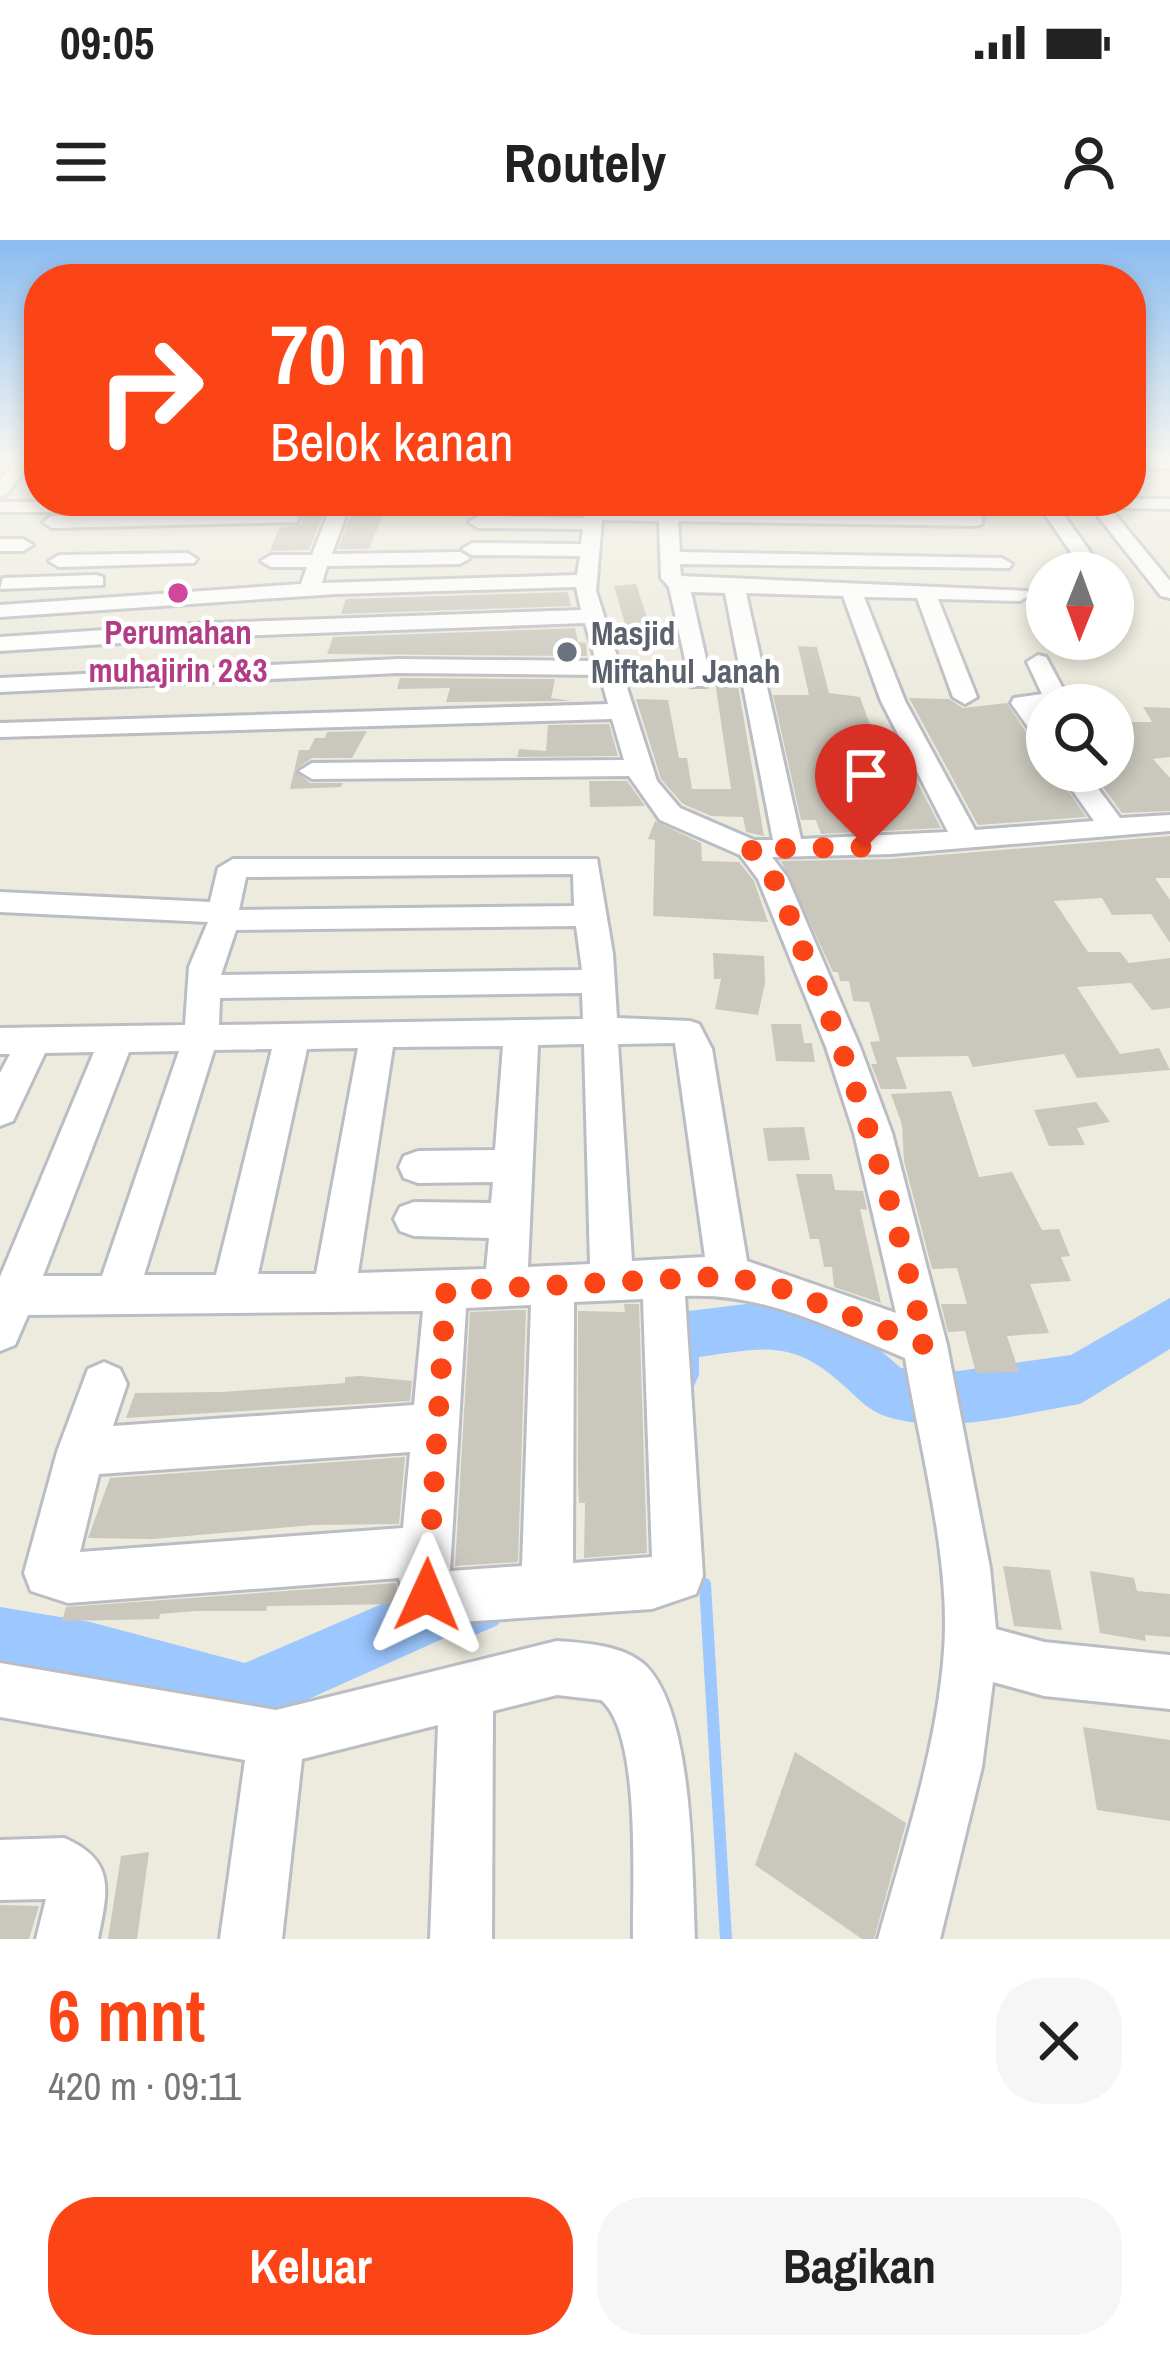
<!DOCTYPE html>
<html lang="id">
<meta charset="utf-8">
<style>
body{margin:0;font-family:"Archivo Narrow",sans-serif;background:#f6f6f6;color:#222;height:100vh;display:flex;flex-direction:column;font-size:45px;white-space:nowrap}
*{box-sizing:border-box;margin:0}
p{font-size:39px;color:#767676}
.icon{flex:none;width:66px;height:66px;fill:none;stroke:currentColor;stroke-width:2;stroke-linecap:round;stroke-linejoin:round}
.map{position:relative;height:1699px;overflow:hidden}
.sheet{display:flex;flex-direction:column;background:#fff;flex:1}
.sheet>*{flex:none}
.hud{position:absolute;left:24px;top:24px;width:1122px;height:252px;border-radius:48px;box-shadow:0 6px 18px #0003;background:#fb4516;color:#fff;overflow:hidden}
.needle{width:78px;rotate:181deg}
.controls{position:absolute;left:1026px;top:312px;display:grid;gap:24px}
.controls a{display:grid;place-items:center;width:108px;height:108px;border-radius:50%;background:#fff;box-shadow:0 6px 18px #0003;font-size:60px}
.pin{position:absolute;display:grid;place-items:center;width:102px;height:102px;color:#fff;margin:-123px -51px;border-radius:50% 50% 50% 0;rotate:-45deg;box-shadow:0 0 12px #0007}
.pin .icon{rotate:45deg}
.me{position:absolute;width:132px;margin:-66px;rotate:1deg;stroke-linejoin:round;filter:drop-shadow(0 0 9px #0008)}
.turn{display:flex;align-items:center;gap:42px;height:252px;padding:0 48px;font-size:54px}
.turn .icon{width:156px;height:156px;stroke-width:2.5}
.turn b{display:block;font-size:84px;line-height:102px}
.round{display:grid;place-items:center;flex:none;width:126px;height:126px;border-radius:48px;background:#f6f6f6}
.summary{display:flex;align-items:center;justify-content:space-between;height:204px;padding:0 48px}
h1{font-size:72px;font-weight:700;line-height:90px;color:#fb4516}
.cta{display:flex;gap:24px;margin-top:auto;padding:24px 48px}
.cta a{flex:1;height:138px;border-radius:48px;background:#fb4516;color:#fff;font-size:48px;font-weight:700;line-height:138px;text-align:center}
.cta a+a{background:#f6f6f6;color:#222}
.status{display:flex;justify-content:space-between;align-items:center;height:84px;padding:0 60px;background:#fff;direction:ltr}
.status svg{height:33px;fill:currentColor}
header{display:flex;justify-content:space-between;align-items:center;height:156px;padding:0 48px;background:#fff;font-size:54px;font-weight:700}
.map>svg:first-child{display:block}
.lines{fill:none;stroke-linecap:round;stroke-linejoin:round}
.stream-far1{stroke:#9cc7ff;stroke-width:4.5}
.stream{stroke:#9cc7ff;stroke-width:12}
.river{fill:#9cc7ff;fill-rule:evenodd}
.building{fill:#cac7bd}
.minor-casing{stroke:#bbbdc4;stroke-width:6}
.minor{fill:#fff;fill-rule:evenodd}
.route{stroke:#fb4516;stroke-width:21;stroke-dasharray:0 37.8}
.hotel-dot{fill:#d1479c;stroke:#fff;stroke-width:4.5}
.worship-dot{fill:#6b7280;stroke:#fff;stroke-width:4.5}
.labels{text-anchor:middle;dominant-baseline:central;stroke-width:9;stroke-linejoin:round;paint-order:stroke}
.far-hotel-label{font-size:33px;font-weight:bold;fill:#b23c85;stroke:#fff}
.far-worship-label{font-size:33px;font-weight:bold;fill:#5b616d;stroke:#fff;text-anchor:start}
</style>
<div class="status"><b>09:05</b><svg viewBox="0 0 49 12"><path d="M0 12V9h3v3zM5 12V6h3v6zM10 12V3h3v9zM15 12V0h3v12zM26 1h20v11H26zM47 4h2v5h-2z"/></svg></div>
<header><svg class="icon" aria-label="menu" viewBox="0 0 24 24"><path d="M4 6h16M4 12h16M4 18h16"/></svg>Routely<svg class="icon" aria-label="person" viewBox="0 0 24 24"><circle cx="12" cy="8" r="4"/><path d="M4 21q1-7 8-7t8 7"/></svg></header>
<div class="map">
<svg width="1170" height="1699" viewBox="0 0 1170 1699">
<rect width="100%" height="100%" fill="#edebde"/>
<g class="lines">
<path class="stream-far1" d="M0,223l39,-4"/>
<path class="stream" d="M705,1344l21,355"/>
<g class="river">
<path d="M1170,1058v51l-90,55c-60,10 -133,31 -192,13 -19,-5 -31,-20 -45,-32 -51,-47 -80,-37 -144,-28v18l-8,18 -18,7 -18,-7c-11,-24 -11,-49 0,-73l18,-7 105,-13 75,27 48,41 58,3 112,-16z"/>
<path d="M477,1334l21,9 9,21 -9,21 -21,9 -28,2 -203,91 -156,-43 -90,-15v-62l90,15 155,41 202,-87z"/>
</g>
</g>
<g class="building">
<path d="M355,262h24l3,15 -13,32h-31z"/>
<path d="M293,265h34l-18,45 -39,1 9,-23 22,-4 2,-7z"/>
<path d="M636,344l19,59 -24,1 -17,-58z"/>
<path d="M568,352l3,14 -230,8 5,-15z"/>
<path d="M575,388l3,14 8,1 1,13 -260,-2 6,-17z"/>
<path d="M798,406l19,1 12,46 31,4 28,78 25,-1 28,54 -120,6 -5,-14h-15l-28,-125h36z"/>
<path d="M713,428h22l29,168 -18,-4 -3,-15 -32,-1 -28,-12 -22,-25 -25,-80 32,1 11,58h8l5,31h39z"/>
<path d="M400,438l155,1 -4,19 20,3 -125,1 4,-14 -53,1z"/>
<path d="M909,458l40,1 14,9 44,-5 27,41 13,4v23h8l31,46 -108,8z"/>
<path d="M1143,467l27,1v49l-17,2 17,19v33l-48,2 -31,-42h22v-49h39z"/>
<path d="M609,484l9,32 -101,1 2,-8 27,2 2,-26z"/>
<path d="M367,491l-15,27h-40l-17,12 15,13h33l-2,4 -51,2 9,-39h10l6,-12h10l2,-6z"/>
<path d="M589,541h38l18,25 -55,1z"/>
<path d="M655,581l46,22 1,18 37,1 15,19 14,41 -115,-6 2,-76 -7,-1z"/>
<path d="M1170,596v42h-15l15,22v43l-19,-29 -39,1 -10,-17 -48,3 34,51h32l9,11 41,-5v50l-18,2 -21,-27 -54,4 43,67 39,-6 11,22 -93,8 -13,-24 -91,13 -5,-11 -72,1 11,32h-26l-10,-25h6l-7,-22 10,-1 -11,-39 -16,-1 -4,-20h-9l-2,-9h-5l-52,-111 110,-2z"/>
<path d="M713,713l51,3 1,27 -7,32 -43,-6 6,-30h-7z"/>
<path d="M771,784h30l3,19h8l3,19 -39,-1z"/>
<path d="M951,851l28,86 33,-5 30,58 17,-1 11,27 -9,1 10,24 -41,3 19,49 -42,3 12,36 -43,1 -11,-42 -17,1 -7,-28h26l-10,-36 -25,1 -28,-108 -2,-36 -11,-31z"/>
<path d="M1096,862l14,20 -33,6 8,17 -36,1 -15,-36z"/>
<path d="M804,887l6,33 -42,1 -5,-33z"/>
<path d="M796,934h36l3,16 28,1 4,19 -7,-1 21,94 -47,-16 -2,-20h-8l-5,-28h-9z"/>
<path d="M624,1064h15l8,249 -63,5 1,-55h-6l-1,-20v-172l47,1z"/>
<path d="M516,1070h10l-8,252 -63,4 15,-254z"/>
<path d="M360,1136l52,5 -2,20 -284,17 9,-25 87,-1 123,-9v-6z"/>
<path d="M405,1217l-6,67 -86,1 -160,14 -65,-1 22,-60z"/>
<path d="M1003,1326l47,4 12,60 -48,-4z"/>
<path d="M1090,1331l44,7 3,13 33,3v43l-25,-2 1,6 -46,-8z"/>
<path d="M396,1343l5,21 -134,2 -1,5h-70l-36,3 -1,5 -97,2 4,-14z"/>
<path d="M1083,1487l87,13v81l-73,-11z"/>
<path d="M795,1512l111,71 -32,116h-12l-107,-74z"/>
<path d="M149,1612l-12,87h-29l13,-83z"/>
<path d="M0,1665l39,1 -10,33h-29z"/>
</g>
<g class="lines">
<g class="minor-casing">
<g id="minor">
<path d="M19,216h17l-30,39 -6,1v-16z"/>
<path d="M1131,217l39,1v10l-39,-1z"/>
<path d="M1131,259h39v10l-45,-1 -3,-4z"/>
<path d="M333,261h18l-19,53 128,-2 10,6 -10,6 -133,2 -5,17 255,-8 3,-19 -108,-1 -10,-6 10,-6 109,1 2,-15 -105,-1 -9,-6 9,-6 106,2 2,-17h18l-1,8 56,1v-9h18v9l305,6v8l-7,2 -297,-5 2,31 322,6 10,6 -3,4 -329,-4 1,12 346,15 3,4 -10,6 -82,-2 39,98 -12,7 -12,-7 -36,-99 -53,-1 41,104 70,129 119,-9 -35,-50h26l35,47 50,-3v16l-279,23 -119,3 15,20 73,170 32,86 55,212 43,223 6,61 48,13 126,13v54l-126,-13 -51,-14 -11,85 -42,172h-62c26,-94 59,-190 66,-288 7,-92 -24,-202 -39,-293 -72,-29 -141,-66 -220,-62l18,280 -7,18 -44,15 -220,15 -26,-17 -7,-29 -331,25 -37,-12 -7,-18 33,-121 31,-83 16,-7 16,7 7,15 -14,42 301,-21 9,-94 -395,4 -13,30 -15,6v-74l94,-225 -49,1 -32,68 -13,5v-53l10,-19h-10v-26l185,-3 4,-58 19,-45 -208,-10v-20l210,10 8,-34 15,-9h364l16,95 4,64 73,3 9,3 13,25 35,212 149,52 -42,-180 -28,-86 -68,-168 -18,-24 -80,-35 -31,-44 -317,3 -13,-8 13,-8 312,-3 -12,-41 -612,18v-14l608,-19 -8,-29 -202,-2 -398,19v-14l398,-19 198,2 -11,-38 -375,14 -210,14v-14l210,-14 371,-13 -5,-23 -240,7 -336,23v-12l301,-21 6,-17h-36l-10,-6 10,-6h41zM602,280l57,1 2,57 8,9 22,99h16l4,-5 -20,-89 34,1 48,247h-19l-74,-32 -23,-27 -61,-190zM746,353l97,3 38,105 67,131 -147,7zM573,634l1,32 -335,4 7,-33zM576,686l6,44 -361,5 15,-45zM582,753l1,26 -364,6 1,-27zM675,803l30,214 -73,4 -14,-217zM584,804l6,220 -62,3 10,-222zM503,806l-8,104 -77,1 -14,5 -5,11 5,11 14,5 75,-1 -2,21 -77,-1 -14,5 -6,12 6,12 14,5 75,2 -3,31 -128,4 35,-226zM358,808l-42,226h-58l49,-225zM272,809l-56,226h-72l70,-225zM179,811l-77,225h-59l86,-224zM643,1059l9,258 -79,6 1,-261zM531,1065l-9,261 -72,5 16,-263zM410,1212l-7,76 -323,24 19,-78z"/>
<path d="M383,261h100l1,1 -9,5 -85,2 -6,-1z"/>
<path d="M1036,261h18l51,72h-20z"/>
<path d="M1086,261h18l66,80v17l-9,-2z"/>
<path d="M0,262h53l9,5 -9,5h-53z"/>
<path d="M290,272l9,6 -2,4 -245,6 -9,-6 9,-6z"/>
<path d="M0,299h23l10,6 -10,6h-23z"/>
<path d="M187,313l10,6 -3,4 -135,4 -10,-6 10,-6z"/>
<path d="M96,335l7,2v8l-103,4 3,-11z"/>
<path d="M1038,415l8,2 23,43 -3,5 -26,4 7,10v25l-9,-3 -27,-38 3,-5 28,-4 -15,-32z"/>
<path d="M557,1401c28,2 67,4 89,25 48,48 46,207 49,273h-62c-1,-53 9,-206 -32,-239l-44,-5 -64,16 -1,228h-62l8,-214 -136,34 -20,180h-62l25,-179 -245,-43v-54l276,47z"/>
<path d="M64,1598c52,22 44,53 34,101h-62l10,-40 -46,1v-60z"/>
</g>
</g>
<use href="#minor" class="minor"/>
</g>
<linearGradient id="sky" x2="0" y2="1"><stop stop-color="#89bcf1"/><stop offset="0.48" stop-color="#f7f6f0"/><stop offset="1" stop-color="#f7f6f0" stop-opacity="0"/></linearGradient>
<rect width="1170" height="454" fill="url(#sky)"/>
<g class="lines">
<path class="route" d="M427,1355l19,-304 282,-15 49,11 148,58c-30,-138 -69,-269 -124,-399 -13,-31 -24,-75 -51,-97l116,-2"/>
</g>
<circle class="hotel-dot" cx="178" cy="353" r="12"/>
<circle class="worship-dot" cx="567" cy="412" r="12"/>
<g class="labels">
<g class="far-hotel-label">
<text x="178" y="392">Perumahan<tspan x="178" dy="38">muhajirin 2&amp;3</tspan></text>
</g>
<g class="far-worship-label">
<text x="591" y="393">Masjid<tspan x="591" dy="38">Miftahul Janah</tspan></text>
</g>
</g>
</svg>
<div class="controls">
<a><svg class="needle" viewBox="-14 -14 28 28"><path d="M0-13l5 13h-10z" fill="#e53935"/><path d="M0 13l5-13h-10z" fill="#767676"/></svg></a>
<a><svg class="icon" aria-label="search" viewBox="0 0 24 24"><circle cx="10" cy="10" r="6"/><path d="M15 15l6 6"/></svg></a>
</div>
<div class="pin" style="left:866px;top:607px;background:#d93025"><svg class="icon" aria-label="arrive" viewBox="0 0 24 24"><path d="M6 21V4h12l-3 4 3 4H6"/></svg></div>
<svg class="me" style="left:427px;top:1355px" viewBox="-20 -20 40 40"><path d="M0-17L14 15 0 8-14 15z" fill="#fb4516" stroke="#fff" stroke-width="4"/></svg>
<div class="hud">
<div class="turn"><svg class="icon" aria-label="right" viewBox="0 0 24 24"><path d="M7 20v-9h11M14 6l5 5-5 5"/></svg><div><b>70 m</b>Belok kanan</div></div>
</div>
</div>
<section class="sheet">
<div class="summary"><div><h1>6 mnt</h1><p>420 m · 09:11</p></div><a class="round"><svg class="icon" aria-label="close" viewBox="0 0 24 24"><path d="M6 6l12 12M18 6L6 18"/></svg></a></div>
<div class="cta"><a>Keluar</a><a>Bagikan</a></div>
</section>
